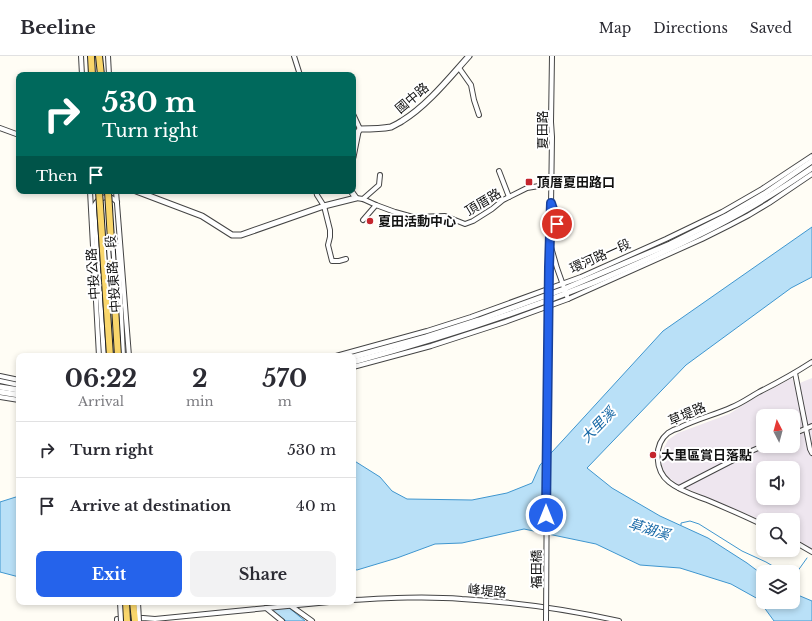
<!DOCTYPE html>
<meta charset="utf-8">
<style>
body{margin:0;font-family:"Libre Baskerville","Noto Sans TC",serif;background:#f2f2f3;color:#2b2b33;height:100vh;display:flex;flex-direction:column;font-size:15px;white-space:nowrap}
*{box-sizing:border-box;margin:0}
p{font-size:13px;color:#7c7c81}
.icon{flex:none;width:22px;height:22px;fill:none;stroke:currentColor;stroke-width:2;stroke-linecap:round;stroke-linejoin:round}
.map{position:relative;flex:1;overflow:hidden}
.drawer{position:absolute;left:16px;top:297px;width:340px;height:252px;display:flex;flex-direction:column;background:#fff;border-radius:8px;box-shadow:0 2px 6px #0003}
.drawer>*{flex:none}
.hud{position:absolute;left:16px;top:16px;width:340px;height:122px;border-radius:8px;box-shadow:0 2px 6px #0003;background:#00695c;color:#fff;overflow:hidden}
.needle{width:26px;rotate:354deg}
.controls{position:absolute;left:756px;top:353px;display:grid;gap:8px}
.controls a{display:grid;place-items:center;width:44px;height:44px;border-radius:8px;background:#fff;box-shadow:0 2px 6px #0003;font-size:20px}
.pin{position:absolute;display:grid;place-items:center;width:34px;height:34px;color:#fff;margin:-17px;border:2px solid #fff;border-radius:50%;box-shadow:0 1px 4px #0007}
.me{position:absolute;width:44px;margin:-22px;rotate:0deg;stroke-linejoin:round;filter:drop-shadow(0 0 3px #0008)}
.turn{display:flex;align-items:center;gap:14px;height:84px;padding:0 20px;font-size:18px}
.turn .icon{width:52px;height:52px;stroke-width:2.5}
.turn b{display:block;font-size:28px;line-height:34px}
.then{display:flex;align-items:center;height:38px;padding:0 20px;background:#0003;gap:8px;font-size:15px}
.eta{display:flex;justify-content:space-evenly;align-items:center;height:68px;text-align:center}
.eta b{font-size:24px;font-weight:800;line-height:28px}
.action{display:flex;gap:8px;margin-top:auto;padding:8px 20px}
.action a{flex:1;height:46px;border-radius:8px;background:#2563eb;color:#fff;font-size:16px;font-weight:800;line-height:46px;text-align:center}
.action a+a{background:#f2f2f3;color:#2b2b33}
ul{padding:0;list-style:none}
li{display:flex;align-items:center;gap:12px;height:56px;padding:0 20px;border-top:1px solid #e1e1e2}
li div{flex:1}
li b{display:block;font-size:15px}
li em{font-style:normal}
header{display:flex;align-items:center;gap:24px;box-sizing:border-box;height:56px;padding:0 20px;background:#fff;border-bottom:1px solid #e1e1e2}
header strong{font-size:19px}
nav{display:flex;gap:22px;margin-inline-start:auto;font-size:14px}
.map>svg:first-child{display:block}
.industrial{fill:#eee6ef;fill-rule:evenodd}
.water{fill:#b9e0f7;stroke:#3f96cf}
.pier{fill:#fffdf5}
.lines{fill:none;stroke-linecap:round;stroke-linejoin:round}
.stream{stroke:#3f96cf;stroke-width:1}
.minor-casing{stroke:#444;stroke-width:6}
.tertiary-casing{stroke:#444;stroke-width:7}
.primary-casing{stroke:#222;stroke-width:8}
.minor{stroke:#fff;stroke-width:4}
.tertiary{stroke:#fff;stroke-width:5}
.primary{stroke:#f9d66b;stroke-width:6}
.minor-bridge-casing{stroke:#444;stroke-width:6;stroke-linecap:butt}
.primary-bridge-casing{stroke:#222;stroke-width:8;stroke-linecap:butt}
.minor-bridge{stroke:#fff;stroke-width:4}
.primary-bridge{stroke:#f9d66b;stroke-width:6}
.route-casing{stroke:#184099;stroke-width:10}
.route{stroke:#2563eb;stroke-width:7}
.poi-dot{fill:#c4262e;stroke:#fff;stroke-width:1.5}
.labels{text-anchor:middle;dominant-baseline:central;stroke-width:4;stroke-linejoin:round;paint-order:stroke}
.street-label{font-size:13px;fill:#111;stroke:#fff}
.poi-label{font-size:13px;font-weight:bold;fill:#111;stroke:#fff;text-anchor:start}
.water-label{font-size:14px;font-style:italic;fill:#1768a6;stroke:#fff}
</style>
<header>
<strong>Beeline</strong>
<nav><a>Map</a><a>Directions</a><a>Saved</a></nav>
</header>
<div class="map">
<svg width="812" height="565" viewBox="0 0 812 565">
<rect width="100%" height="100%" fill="#fffdf5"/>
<path class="industrial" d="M792,322l3,7 17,-7v172l-19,-12v-18h-30v1l-75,-32 -10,-4 -11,-9 -3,-5 -3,-9v-5l3,-9 4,-8 10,-7 51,-19 27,-17zM763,360h30v30h-30zM763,412h30v30h-30z"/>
<g class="water">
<path d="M812,171v50l-21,11 -105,77 -99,103 25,20 48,28 48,22 39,25 16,12v27h30v-9l19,8v20h-38l-16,-22 -27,-15 -51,-16 -40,-3 -44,-21 -72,-15 -62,14 -27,1 -38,14 -40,12 -4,-1v-109l27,17 12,14 15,8 65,1 35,-7 25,-10 8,-18 24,-26 99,-108z"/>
<path d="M19,440v81l-19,-5v-70z"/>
<path d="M261,546h21l23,19h-19z"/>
</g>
<path class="pier" d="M551,394l-1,86 -6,-1v-78z"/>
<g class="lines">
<g class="stream">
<path d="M681,469v-2l9,-2 9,3 43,27 24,11 17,10"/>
<path d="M793,518l4,-2 10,-14"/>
</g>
<g class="minor-casing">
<g id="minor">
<path d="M81,0l1,19"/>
<path d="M108,0l1,19"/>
<path d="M294,0l6,19"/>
<path d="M459,12l12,17 3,15 5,15"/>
<path d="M353,58l7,15"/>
<path d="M0,72l19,7"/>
<path d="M499,115l10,26"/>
<path d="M90,135l9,165"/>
<path d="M116,135l13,165"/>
<path d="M316,135l1,4 7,11 6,24v7l-2,8 4,16h7l7,-2"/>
<path d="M356,142l7,1 13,6 19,7 18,5 32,-1 20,8 8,-3 19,-12 11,-9 24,-12 24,-4"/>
<path d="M363,143l16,-14 1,-10"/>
<path d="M551,149l1,-68 -1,-15 1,-66"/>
<path d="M363,164l13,-15"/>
<path d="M551,183l6,-15 -6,-20"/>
<path d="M118,190l5,110"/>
<path d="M551,191l6,21 11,31"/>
<path d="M104,300l-10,-150c5,-10 16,-12 23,-4"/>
<path d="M336,300l91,-25 44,-14 110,-40 85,-38 56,-27 40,-23 50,-33"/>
<path d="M353,311l78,-21 74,-24 63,-23 134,-60 28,-14 19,-10 20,-12 43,-29"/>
<path d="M795,317l15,76 2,4"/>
<path d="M0,320l19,4"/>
<path d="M0,325l19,4"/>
<path d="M0,341l19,3"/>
<path d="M793,378l19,-8"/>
<path d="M679,432l70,-36 14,-6"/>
<path d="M763,469c-18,-9 -37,-17 -56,-25 -13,-5 -27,-9 -38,-18 -14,-11 -16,-37 -1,-49 3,-2 7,-4 11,-5 17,-9 36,-13 53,-21 10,-4 18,-10 27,-15 18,-9 36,-19 53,-30"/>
<path d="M793,485l19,11"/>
<path d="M353,544c36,-2 73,-4 109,-1 53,3 105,10 157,22"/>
<path d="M291,550l21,15"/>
<path d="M266,552l16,13"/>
<path d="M117,565v-2l26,-1 12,1 174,-17"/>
</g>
</g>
<g class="tertiary-casing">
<g id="tertiary">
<path d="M353,101l5,-25 2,-3c10,0 21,0 31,-2 4,-2 8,-4 11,-6 25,-15 48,-44 67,-65"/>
<path d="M136,135l66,25 30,19h9l83,-29 32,-8 -5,-7"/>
<path d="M353,301l73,-20 53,-17 85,-31 52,-22 54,-23 58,-29 36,-21 48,-33"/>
<path d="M353,306c82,-22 163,-48 242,-80 47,-20 95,-41 140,-66 26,-14 52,-31 77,-48"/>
<path d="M0,331l19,3"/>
<path d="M0,336l19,3"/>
</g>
</g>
<g class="primary-casing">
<g id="primary">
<path d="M91,0l1,19"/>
<path d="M99,0l2,19"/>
</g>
</g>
<use href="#minor" class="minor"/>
<use href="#tertiary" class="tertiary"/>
<use href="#primary" class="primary"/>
<g class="minor-bridge-casing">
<g id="minor-bridge">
<path d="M120,546l1,19"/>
<path d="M138,546l1,19"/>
<path d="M546,565c1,-139 1,-278 5,-416"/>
</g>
</g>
<g class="primary-bridge-casing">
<g id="primary-bridge">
<path d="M99,135l11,165"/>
<path d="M108,135l10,165"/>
<path d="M126,546l1,19"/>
<path d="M133,546l2,19"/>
</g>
</g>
<use href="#minor-bridge" class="minor-bridge"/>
<use href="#primary-bridge" class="primary-bridge"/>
</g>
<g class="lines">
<g class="route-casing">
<path id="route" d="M546,459l3,-248 2,-64 2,6 4,15"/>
</g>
<use href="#route" class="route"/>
</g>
<g class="poi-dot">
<rect x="525" y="122" width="8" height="8" rx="2"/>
<circle cx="370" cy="165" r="4"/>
<circle cx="653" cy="399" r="4"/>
</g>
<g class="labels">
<g class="street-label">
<text transform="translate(412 42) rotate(-40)">國中路</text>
<text transform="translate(542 74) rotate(-90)">夏田路</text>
<text transform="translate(483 146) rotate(-31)">頂厝路</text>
<text transform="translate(600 200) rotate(-24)">環河路一段</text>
<text transform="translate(93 218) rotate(-94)">中投公路</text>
<text transform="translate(113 218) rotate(-94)">中投東路三段</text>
<text transform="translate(687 358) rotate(-23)">草堤路</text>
<text transform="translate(536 513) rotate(-90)">福田橋</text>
<text transform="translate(487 535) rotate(5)">峰堤路</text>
</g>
<g class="poi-label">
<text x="537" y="126">頂厝夏田路口</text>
<text x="378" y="165">夏田活動中心</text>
<text x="661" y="399">大里區賞日落點</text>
</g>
<g class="water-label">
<text transform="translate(598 369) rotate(-46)">大里溪</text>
<text transform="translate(649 473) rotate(17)">草湖溪</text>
</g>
</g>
</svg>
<div class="controls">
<a><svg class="needle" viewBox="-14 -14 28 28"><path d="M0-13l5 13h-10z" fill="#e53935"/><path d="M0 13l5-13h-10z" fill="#7c7c81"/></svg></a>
<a><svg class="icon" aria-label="sound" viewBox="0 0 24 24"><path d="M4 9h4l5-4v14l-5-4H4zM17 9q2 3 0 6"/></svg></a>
<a><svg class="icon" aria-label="search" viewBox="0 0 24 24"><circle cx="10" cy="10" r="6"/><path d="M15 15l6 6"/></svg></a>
<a><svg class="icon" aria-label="layers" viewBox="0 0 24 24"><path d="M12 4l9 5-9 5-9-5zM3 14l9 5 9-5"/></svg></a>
</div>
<div class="pin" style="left:557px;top:168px;background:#d93025"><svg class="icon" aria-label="arrive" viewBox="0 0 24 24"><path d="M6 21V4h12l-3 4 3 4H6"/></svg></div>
<svg class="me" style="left:546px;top:459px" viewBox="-20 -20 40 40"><circle r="17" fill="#2563eb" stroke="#fff" stroke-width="3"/><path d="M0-11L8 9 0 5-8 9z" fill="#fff"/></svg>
<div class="hud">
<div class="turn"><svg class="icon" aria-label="right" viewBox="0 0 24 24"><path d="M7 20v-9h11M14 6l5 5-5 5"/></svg><div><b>530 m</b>Turn right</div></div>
<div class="then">Then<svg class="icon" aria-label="arrive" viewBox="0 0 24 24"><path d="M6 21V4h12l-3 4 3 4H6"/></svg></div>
</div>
<section class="drawer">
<div class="eta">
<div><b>06:22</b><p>Arrival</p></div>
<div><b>2</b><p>min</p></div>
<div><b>570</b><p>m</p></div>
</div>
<ul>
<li><svg class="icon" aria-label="right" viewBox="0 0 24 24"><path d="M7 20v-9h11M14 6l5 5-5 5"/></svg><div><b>Turn right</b></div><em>530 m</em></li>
<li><svg class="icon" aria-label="arrive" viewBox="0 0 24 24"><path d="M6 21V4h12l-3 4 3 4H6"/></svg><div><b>Arrive at destination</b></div><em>40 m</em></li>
</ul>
<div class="action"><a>Exit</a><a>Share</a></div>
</section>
</div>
